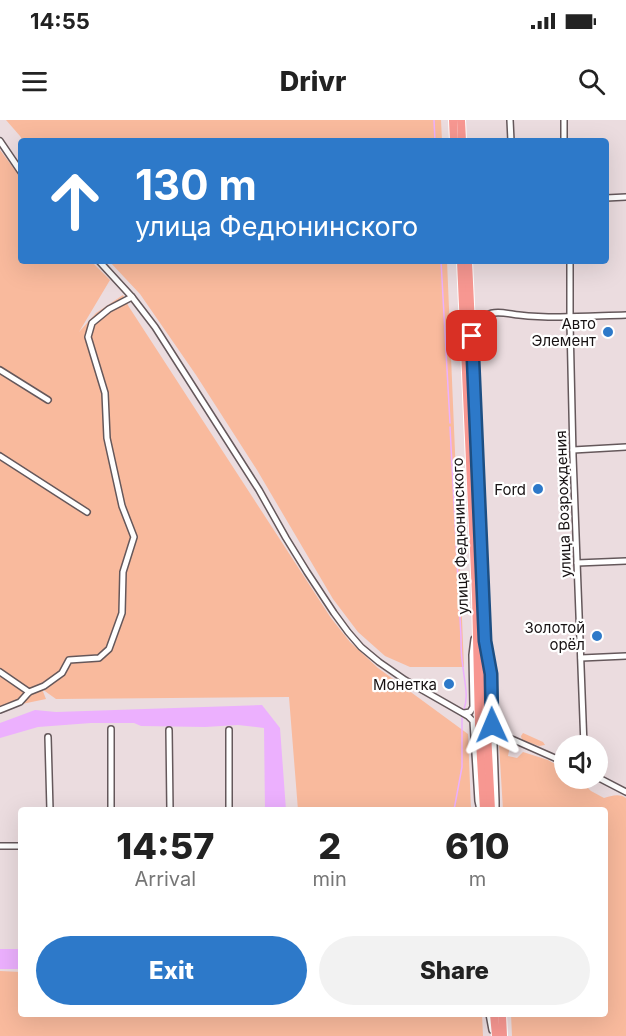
<!DOCTYPE html>
<meta charset="utf-8">
<style>
body{margin:0;font-family:Inter,sans-serif;background:#f2f2f2;color:#222;height:100vh;display:flex;flex-direction:column;font-size:22px;white-space:nowrap}
*{box-sizing:border-box;margin:0}
p{font-size:20px;color:#767676}
.icon{flex:none;width:33px;height:33px;fill:none;stroke:currentColor;stroke-width:2;stroke-linecap:round;stroke-linejoin:round}
.map{position:relative;flex:1;overflow:hidden}
.details{position:absolute;left:18px;top:687px;width:590px;height:210px;display:flex;flex-direction:column;background:#fff;border-radius:6px;box-shadow:0 6px 24px #0002}
.details>*{flex:none}
.guide{position:absolute;left:18px;top:18px;width:591px;height:126px;border-radius:6px;box-shadow:0 6px 24px #0002;background:#2d79c9;color:#fff;overflow:hidden}
.controls{position:absolute;left:554px;top:615px;display:grid;gap:12px}
.controls a{display:grid;place-items:center;width:54px;height:54px;border-radius:50%;background:#fff;box-shadow:0 6px 24px #0002;font-size:30px}
.pin{position:absolute;display:grid;place-items:center;width:51px;height:51px;color:#fff;margin:-26px;border-radius:12px;box-shadow:0 3px 9px #0006}
.me{position:absolute;width:66px;margin:-33px;rotate:359deg;stroke-linejoin:round;filter:drop-shadow(0 0 4px #0008)}
.turn{display:flex;align-items:center;gap:21px;height:126px;padding:0 18px;font-size:27px}
.turn .icon{width:78px;height:78px;stroke-width:2.5}
.turn b{display:block;font-size:42px;line-height:51px}
.eta{display:flex;justify-content:space-evenly;align-items:center;height:102px;text-align:center}
.eta b{font-size:36px;font-weight:800;line-height:42px}
.action{display:flex;gap:12px;margin-top:auto;padding:12px 18px}
.action a{flex:1;height:69px;border-radius:36px;background:#2d79c9;color:#fff;font-size:24px;font-weight:800;line-height:69px;text-align:center}
.action a+a{background:#f2f2f2;color:#222}
.status{display:flex;justify-content:space-between;align-items:center;height:42px;padding:0 30px;background:#fff;direction:ltr}
.status svg{height:16px;fill:currentColor}
header{display:flex;justify-content:space-between;align-items:center;height:78px;padding:0 18px;background:#fff;font-size:27px;font-weight:800}
.map>svg:first-child{display:block}
.green{fill:#f9ba9d}
.water{fill:#ecb0fe}
.lines{fill:none;stroke-linecap:round;stroke-linejoin:round}
.stream{stroke:#ecb0fe;stroke-width:1.5}
.minor-casing{stroke:#65585b;stroke-width:8}
.highway-casing{stroke:#fff;stroke-width:10}
.minor{stroke:#fff;stroke-width:5}
.highway{stroke:#f79791;stroke-width:8}
.route-casing{stroke:#1d4f83;stroke-width:15}
.route{stroke:#2d79c9;stroke-width:10}
.poi-dot{fill:#2d79c9;stroke:#fff;stroke-width:2}
.labels{text-anchor:middle;dominant-baseline:central;stroke-width:4.5;stroke-linejoin:round;paint-order:stroke}
.poi-label{font-size:15px;fill:#171213;stroke:#fff;text-anchor:end}
.street-label{font-size:15px;fill:#171213;stroke:#fff}
</style>
<div class="status"><b>14:55</b><svg viewBox="0 0 49 12"><path d="M0 12V9h3v3zM5 12V6h3v6zM10 12V3h3v9zM15 12V0h3v12zM26 1h20v11H26zM47 4h2v5h-2z"/></svg></div>
<header><svg class="icon" aria-label="menu" viewBox="0 0 24 24"><path d="M4 6h16M4 12h16M4 18h16"/></svg>Drivr<svg class="icon" aria-label="search" viewBox="0 0 24 24"><circle cx="10" cy="10" r="6"/><path d="M15 15l6 6"/></svg></header>
<div class="map">
<svg width="626" height="916" viewBox="0 0 626 916">
<rect width="100%" height="100%" fill="#ebdcdf"/>
<g class="green">
<path d="M6,0h435l1,21h-419l-3,-5z"/>
<path d="M0,30l21,28v83h70l19,19 -31,52 17,-19 27,-18 6,12 202,311 19,24 28,26 90,66 3,76h-173l-9,-113 -233,2 -14,-10 4,10 -24,5 -22,9z"/>
<path d="M109,141h338l17,406h-54l-25,-11 -27,-24 -25,-33 -76,-129 -61,-95 -56,-81z"/>
<path d="M523,613l20,9 2,3 -6,1 -17,-6 -1,-4z"/>
<path d="M501,622l9,4 -2,10 9,2 6,-6 25,8 16,9v9l15,1 12,12 13,7c7,-2 15,-5 22,0v238h-114l-1,-22h93v-204h-101l-4,-66z"/>
<path d="M0,851l21,1v42h461l1,22h-483z"/>
</g>
<g class="water">
<path d="M262,585l18,23 6,82h-21l-1,-82 -26,-3 -33,2 -64,-1 -7,-3h-43l-53,4 -38,11v-15l35,-13 21,2z"/>
<rect x="0" y="829" width="21" height="20"/>
</g>
<g class="lines">
<g class="stream">
<path d="M434,0l1,21"/>
<path d="M441,141l9,162"/>
<path d="M450,307l11,210c0,10 0,20 2,30 1,13 6,29 1,42"/>
<path d="M454,690l8,-43v-49"/>
</g>
<g class="minor-casing">
<g id="minor">
<path d="M510,0l1,21"/>
<path d="M564,0v21"/>
<path d="M0,21l21,31"/>
<path d="M606,78l20,-1"/>
<path d="M99,141l33,36 23,30 104,163 27,48 21,34 27,41 14,19 13,15 18,15 26,18 63,36 5,5 5,80 2,9"/>
<path d="M570,141v62l3,133 11,290"/>
<path d="M473,213c3,-7 6,-15 14,-18 8,-5 22,-1 32,0 35,4 71,1 107,0"/>
<path d="M0,250l48,30"/>
<path d="M573,330l53,-3"/>
<path d="M0,336l87,56"/>
<path d="M577,443l49,-2"/>
<path d="M488,536l3,18 1,51 2,4 4,4 66,29"/>
<path d="M581,538l45,-2"/>
<path d="M0,552l29,20"/>
<path d="M0,590l20,-8 9,-10 15,-6 18,-13 7,-13 30,-2 10,-9 13,-36 1,-41 11,-35 -12,-31 -15,-68 -2,-45 -17,-56 4,-14 17,-14 23,-12"/>
<path d="M464,593l6,-1 3,-5 -1,-52 2,-16"/>
<path d="M169,610l1,80"/>
<path d="M229,610v80"/>
<path d="M48,617l2,73"/>
<path d="M597,657l29,15"/>
<path d="M111,690v-81"/>
<path d="M496,690v-9l-2,-57 2,-7 6,-1"/>
<path d="M0,726h21"/>
<path d="M489,894l3,16"/>
</g>
</g>
<g class="highway-casing">
<g id="highway">
<path d="M453,0l1,21"/>
<path d="M461,0l1,21"/>
<path d="M461,141l15,334 3,129 5,86"/>
<path d="M468,141l14,300 5,171 4,78"/>
<path d="M494,894l2,22"/>
<path d="M502,894l1,22"/>
</g>
</g>
<use href="#minor" class="minor"/>
<use href="#highway" class="highway"/>
</g>
<g class="lines">
<g class="route-casing">
<path id="route" d="M472,216l13,305 6,33 1,51"/>
</g>
<use href="#route" class="route"/>
</g>
<g class="poi-dot">
<circle cx="608" cy="212" r="6"/>
<circle cx="538" cy="369" r="6"/>
<circle cx="597" cy="516" r="6"/>
<circle cx="449" cy="564" r="6"/>
</g>
<g class="labels">
<g class="poi-label">
<text x="596" y="203">Авто<tspan x="596" dy="17">Элемент</tspan></text>
<text x="526" y="369">Ford</text>
<text x="585" y="507">Золотой<tspan x="585" dy="17">орёл</tspan></text>
<text x="437" y="564">Монетка</text>
</g>
<g class="street-label">
<text transform="translate(563 384) rotate(-92)">улица Возрождения</text>
<text transform="translate(460 416) rotate(-92)">улица Федюнинского</text>
</g>
</g>
</svg>
<div class="controls">
<a><svg class="icon" aria-label="sound" viewBox="0 0 24 24"><path d="M4 9h4l5-4v14l-5-4H4zM17 9q2 3 0 6"/></svg></a>
</div>
<div class="pin" style="left:472px;top:216px;background:#d93025"><svg class="icon" aria-label="arrive" viewBox="0 0 24 24"><path d="M6 21V4h12l-3 4 3 4H6"/></svg></div>
<svg class="me" style="left:492px;top:605px" viewBox="-20 -20 40 40"><path d="M0-17L14 15 0 8-14 15z" fill="#2d79c9" stroke="#fff" stroke-width="4"/></svg>
<div class="guide">
<div class="turn"><svg class="icon" aria-label="ahead" viewBox="0 0 24 24"><path d="M12 20V5M6 11l6-6 6 6"/></svg><div><b>130 m</b>улица Федюнинского</div></div>
</div>
<section class="details">
<div class="eta">
<div><b>14:57</b><p>Arrival</p></div>
<div><b>2</b><p>min</p></div>
<div><b>610</b><p>m</p></div>
</div>
<div class="action"><a>Exit</a><a>Share</a></div>
</section>
</div>
